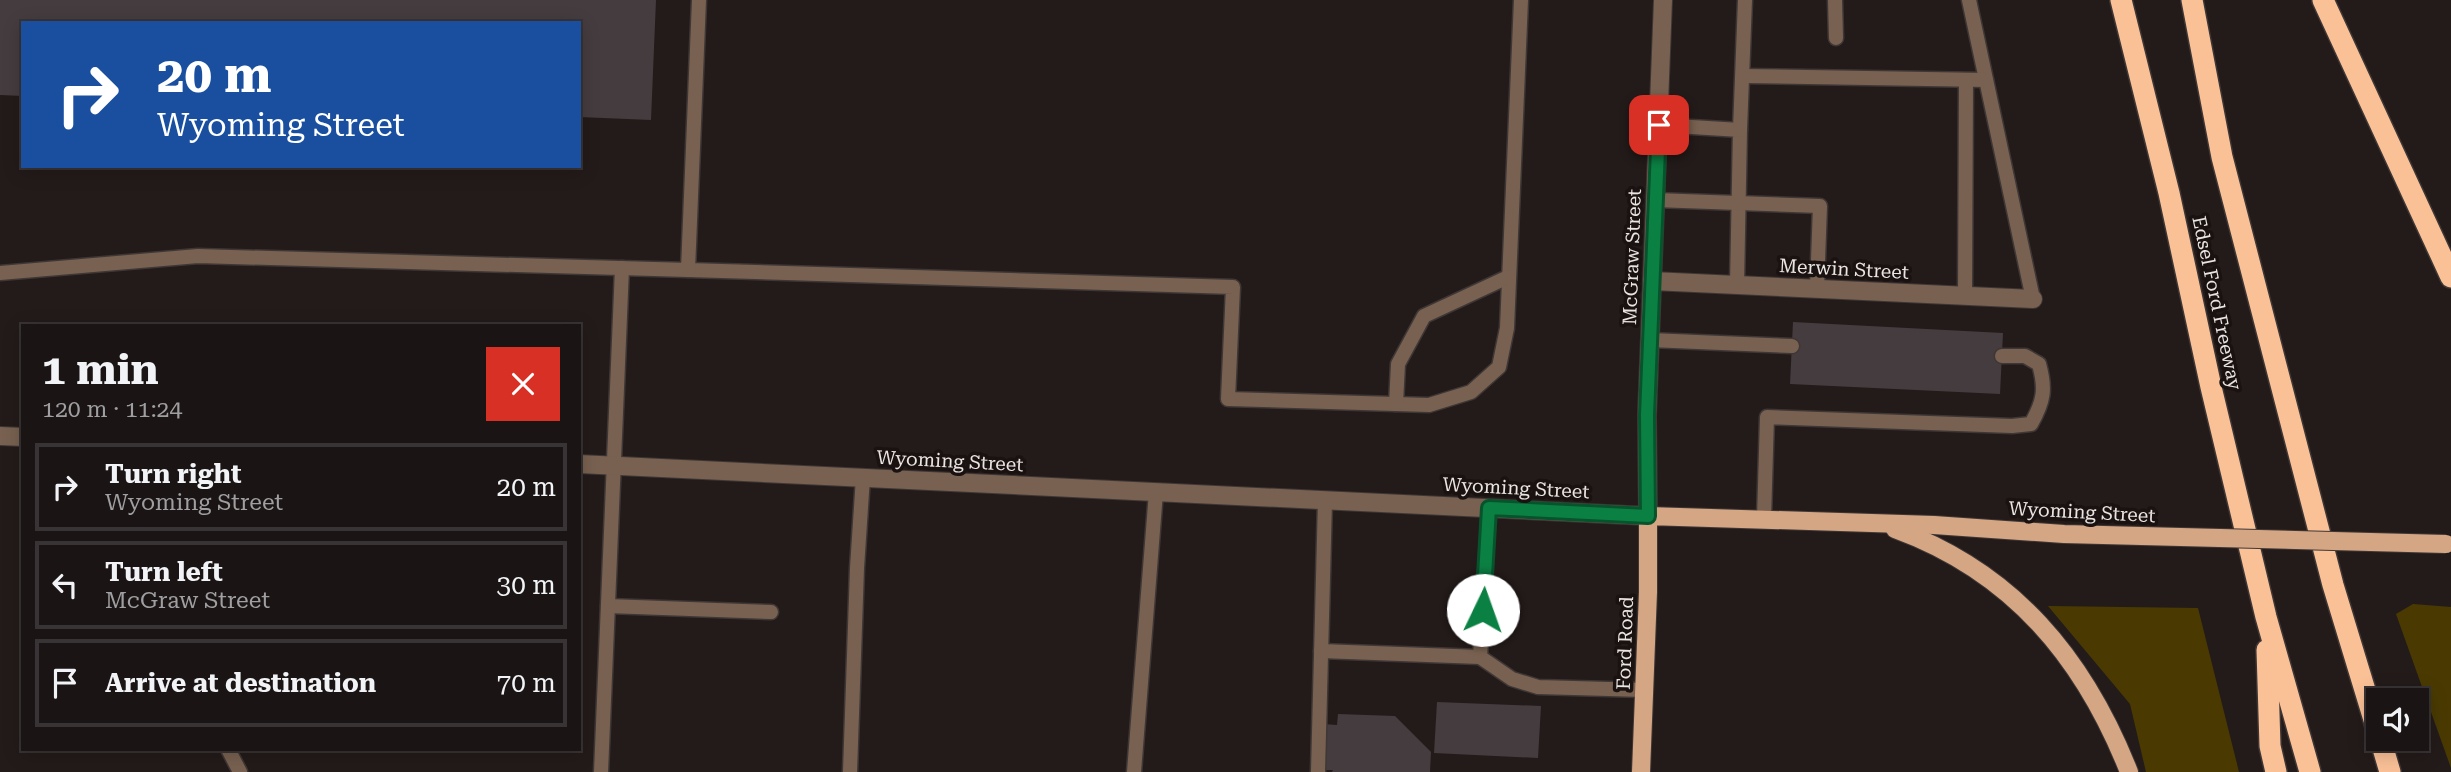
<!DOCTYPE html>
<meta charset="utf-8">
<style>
body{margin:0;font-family:"Roboto Serif",serif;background:#231d1d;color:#f1f3f6;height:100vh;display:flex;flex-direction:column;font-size:26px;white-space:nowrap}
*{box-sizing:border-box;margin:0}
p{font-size:23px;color:#9f9ea0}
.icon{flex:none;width:38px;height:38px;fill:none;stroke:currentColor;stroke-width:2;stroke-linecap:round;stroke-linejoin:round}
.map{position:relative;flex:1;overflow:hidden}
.sheet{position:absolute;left:21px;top:324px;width:560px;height:427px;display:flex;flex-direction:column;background:#1a1414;border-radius:0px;box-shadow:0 4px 18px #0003,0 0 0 2px #383334}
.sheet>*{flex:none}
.top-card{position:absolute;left:21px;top:21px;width:560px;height:147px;border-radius:0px;box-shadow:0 4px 18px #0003,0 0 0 2px #383334;background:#1a4fa0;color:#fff;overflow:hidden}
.tools{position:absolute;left:2366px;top:688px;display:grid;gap:14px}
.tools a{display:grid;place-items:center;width:63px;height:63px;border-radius:0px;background:#1a1414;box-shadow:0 4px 18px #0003,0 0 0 2px #383334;font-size:35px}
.pin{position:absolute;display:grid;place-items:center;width:60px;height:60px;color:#fff;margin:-30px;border-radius:14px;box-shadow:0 4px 10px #0006}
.me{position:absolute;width:77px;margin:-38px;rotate:3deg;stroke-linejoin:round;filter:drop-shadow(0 0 5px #0008)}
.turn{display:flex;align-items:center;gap:24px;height:147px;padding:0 21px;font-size:32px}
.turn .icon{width:91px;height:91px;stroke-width:2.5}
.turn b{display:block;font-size:49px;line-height:60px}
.round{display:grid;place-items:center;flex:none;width:74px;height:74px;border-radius:0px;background:#231d1d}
.summary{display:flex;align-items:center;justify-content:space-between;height:119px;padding:0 21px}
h1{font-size:42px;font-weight:700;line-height:52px}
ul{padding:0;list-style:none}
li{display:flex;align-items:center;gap:21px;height:88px;margin:0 14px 10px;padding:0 7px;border:4px solid #383334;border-radius:0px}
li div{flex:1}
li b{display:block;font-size:26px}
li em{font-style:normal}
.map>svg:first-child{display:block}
.green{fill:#4a3a02}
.building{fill:#453c3f}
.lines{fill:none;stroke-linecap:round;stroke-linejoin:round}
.service-casing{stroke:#3f3736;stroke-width:17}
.minor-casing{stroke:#3f3736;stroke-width:20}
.tertiary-casing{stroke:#3f3736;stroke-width:20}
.primary-casing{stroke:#3f3736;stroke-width:20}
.motorway-casing{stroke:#3f3736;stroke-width:24}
.service{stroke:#786150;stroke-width:14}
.minor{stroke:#786150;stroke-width:18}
.tertiary{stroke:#786150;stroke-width:18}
.primary{stroke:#d5a683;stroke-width:18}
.motorway{stroke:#fac197;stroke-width:21}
.primary-bridge-casing{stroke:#3f3736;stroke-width:20;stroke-linecap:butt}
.primary-bridge{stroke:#d5a683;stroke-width:18}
.route-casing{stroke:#07532c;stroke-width:18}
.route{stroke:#0b8043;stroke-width:12}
.labels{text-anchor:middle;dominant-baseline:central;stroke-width:7;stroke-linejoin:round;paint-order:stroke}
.street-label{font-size:19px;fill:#eae4e3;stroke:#191211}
</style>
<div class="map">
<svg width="2451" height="772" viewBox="0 0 2451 772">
<rect width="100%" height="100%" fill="#231b1a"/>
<g class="green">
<path d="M2413,604l38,3v161l-55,-154z"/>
<path d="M2048,606l150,2 41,164h-93l-16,-68z"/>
</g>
<g class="building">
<path d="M0,0h656l-5,120 -72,-3v-94h-556v73l-23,-1z"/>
<path d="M1793,322l210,11 -3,61 -210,-10z"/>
<path d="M1437,702l104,4 -3,52 -104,-5z"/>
<path d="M1338,714l57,2 36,36 -1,20h-98l1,-2h-12l2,-46 14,1z"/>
</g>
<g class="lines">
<g class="service-casing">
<g id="service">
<path d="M1835,0l1,38"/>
<path d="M1969,0l64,299"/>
<path d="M1743,76l243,4"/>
<path d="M1659,125l81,5 -3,155"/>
<path d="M1740,130l5,-130"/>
<path d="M1655,200l165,6 -3,82"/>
<path d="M688,270l545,17 -5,112 201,6 42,-13 28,-25 8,-39 14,-328"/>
<path d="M0,273l198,-17 490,14 11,-270"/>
<path d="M1965,296l1,-215"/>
<path d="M1650,340l142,6"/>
<path d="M1396,404l2,-40 26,-48 84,-39"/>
<path d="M1764,519l3,-102 245,9 19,-2c13,-23 15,-35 8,-60l-14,-8h-23"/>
<path d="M608,606l163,6"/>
<path d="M1321,651l159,6 9,-149"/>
<path d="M1480,657l32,22 26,8 106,3"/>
<path d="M228,749l12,23"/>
<path d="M601,772l21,-504"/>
<path d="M850,772l7,-204 6,-91"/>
<path d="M1134,772l22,-280"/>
<path d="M1318,772l7,-272"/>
</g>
</g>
<g class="minor-casing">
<path id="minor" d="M1652,281l381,18"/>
</g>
<g class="tertiary-casing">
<g id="tertiary">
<path d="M0,436l23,1"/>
<path d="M579,464l1069,52 -1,-101 16,-415"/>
</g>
</g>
<g class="primary-casing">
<g id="primary">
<path d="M1895,529c118,43 189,129 234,243"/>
<path d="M1641,772l7,-180v-76l286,9 130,9 156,4"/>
</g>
</g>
<g class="motorway-casing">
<g id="motorway">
<path d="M2121,0l48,193 42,194 55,230 44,155"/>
<path d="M2192,0l30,157 111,428 45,148"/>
<path d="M2323,0l128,277"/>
<path d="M2267,650l3,96 6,26"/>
<path d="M2380,738l10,34"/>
</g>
</g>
<use href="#service" class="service"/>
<use href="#minor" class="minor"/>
<use href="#tertiary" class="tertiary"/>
<use href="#primary" class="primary"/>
<use href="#motorway" class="motorway"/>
<g class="primary-bridge-casing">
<path id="primary-bridge" d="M2220,538l226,6"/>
</g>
<use href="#primary-bridge" class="primary-bridge"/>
</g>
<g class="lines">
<g class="route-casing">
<path id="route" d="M1483,610l6,-102 159,8 -1,-101 12,-290"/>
</g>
<use href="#route" class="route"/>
</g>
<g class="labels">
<g class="street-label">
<text transform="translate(1632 257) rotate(-88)">McGraw Street</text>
<text transform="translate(1844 269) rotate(3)">Merwin Street</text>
<text transform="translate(2217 303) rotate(78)">Edsel Ford Freeway</text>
<text transform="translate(950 461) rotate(3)">Wyoming Street</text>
<text transform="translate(1516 488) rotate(3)">Wyoming Street</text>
<text transform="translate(2082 512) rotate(3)">Wyoming Street</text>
<text transform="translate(1625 643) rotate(-88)">Ford Road</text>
</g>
</g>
</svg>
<div class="tools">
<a><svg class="icon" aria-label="sound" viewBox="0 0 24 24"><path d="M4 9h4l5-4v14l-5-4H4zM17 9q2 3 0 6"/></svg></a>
</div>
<div class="pin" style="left:1659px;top:125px;background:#d93025"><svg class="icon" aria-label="arrive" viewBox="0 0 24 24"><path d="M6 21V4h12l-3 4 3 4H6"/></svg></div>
<svg class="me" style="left:1483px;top:610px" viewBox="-20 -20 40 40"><circle r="19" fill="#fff"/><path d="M0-13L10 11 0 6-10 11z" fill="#0b8043"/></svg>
<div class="top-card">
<div class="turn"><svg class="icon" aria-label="right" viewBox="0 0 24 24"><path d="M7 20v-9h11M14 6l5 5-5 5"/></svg><div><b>20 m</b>Wyoming Street</div></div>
</div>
<section class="sheet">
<div class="summary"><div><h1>1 min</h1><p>120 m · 11:24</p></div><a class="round" style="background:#d93025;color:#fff"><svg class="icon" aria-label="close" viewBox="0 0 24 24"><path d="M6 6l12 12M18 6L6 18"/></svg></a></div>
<ul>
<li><svg class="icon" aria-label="right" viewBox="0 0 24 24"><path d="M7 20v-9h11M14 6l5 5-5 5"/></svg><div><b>Turn right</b><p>Wyoming Street</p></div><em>20 m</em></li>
<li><svg class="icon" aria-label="left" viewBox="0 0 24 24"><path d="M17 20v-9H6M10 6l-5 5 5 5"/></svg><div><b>Turn left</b><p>McGraw Street</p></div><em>30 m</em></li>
<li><svg class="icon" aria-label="arrive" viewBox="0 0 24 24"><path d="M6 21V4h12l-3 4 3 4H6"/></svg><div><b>Arrive at destination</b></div><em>70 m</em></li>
</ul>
</section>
</div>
